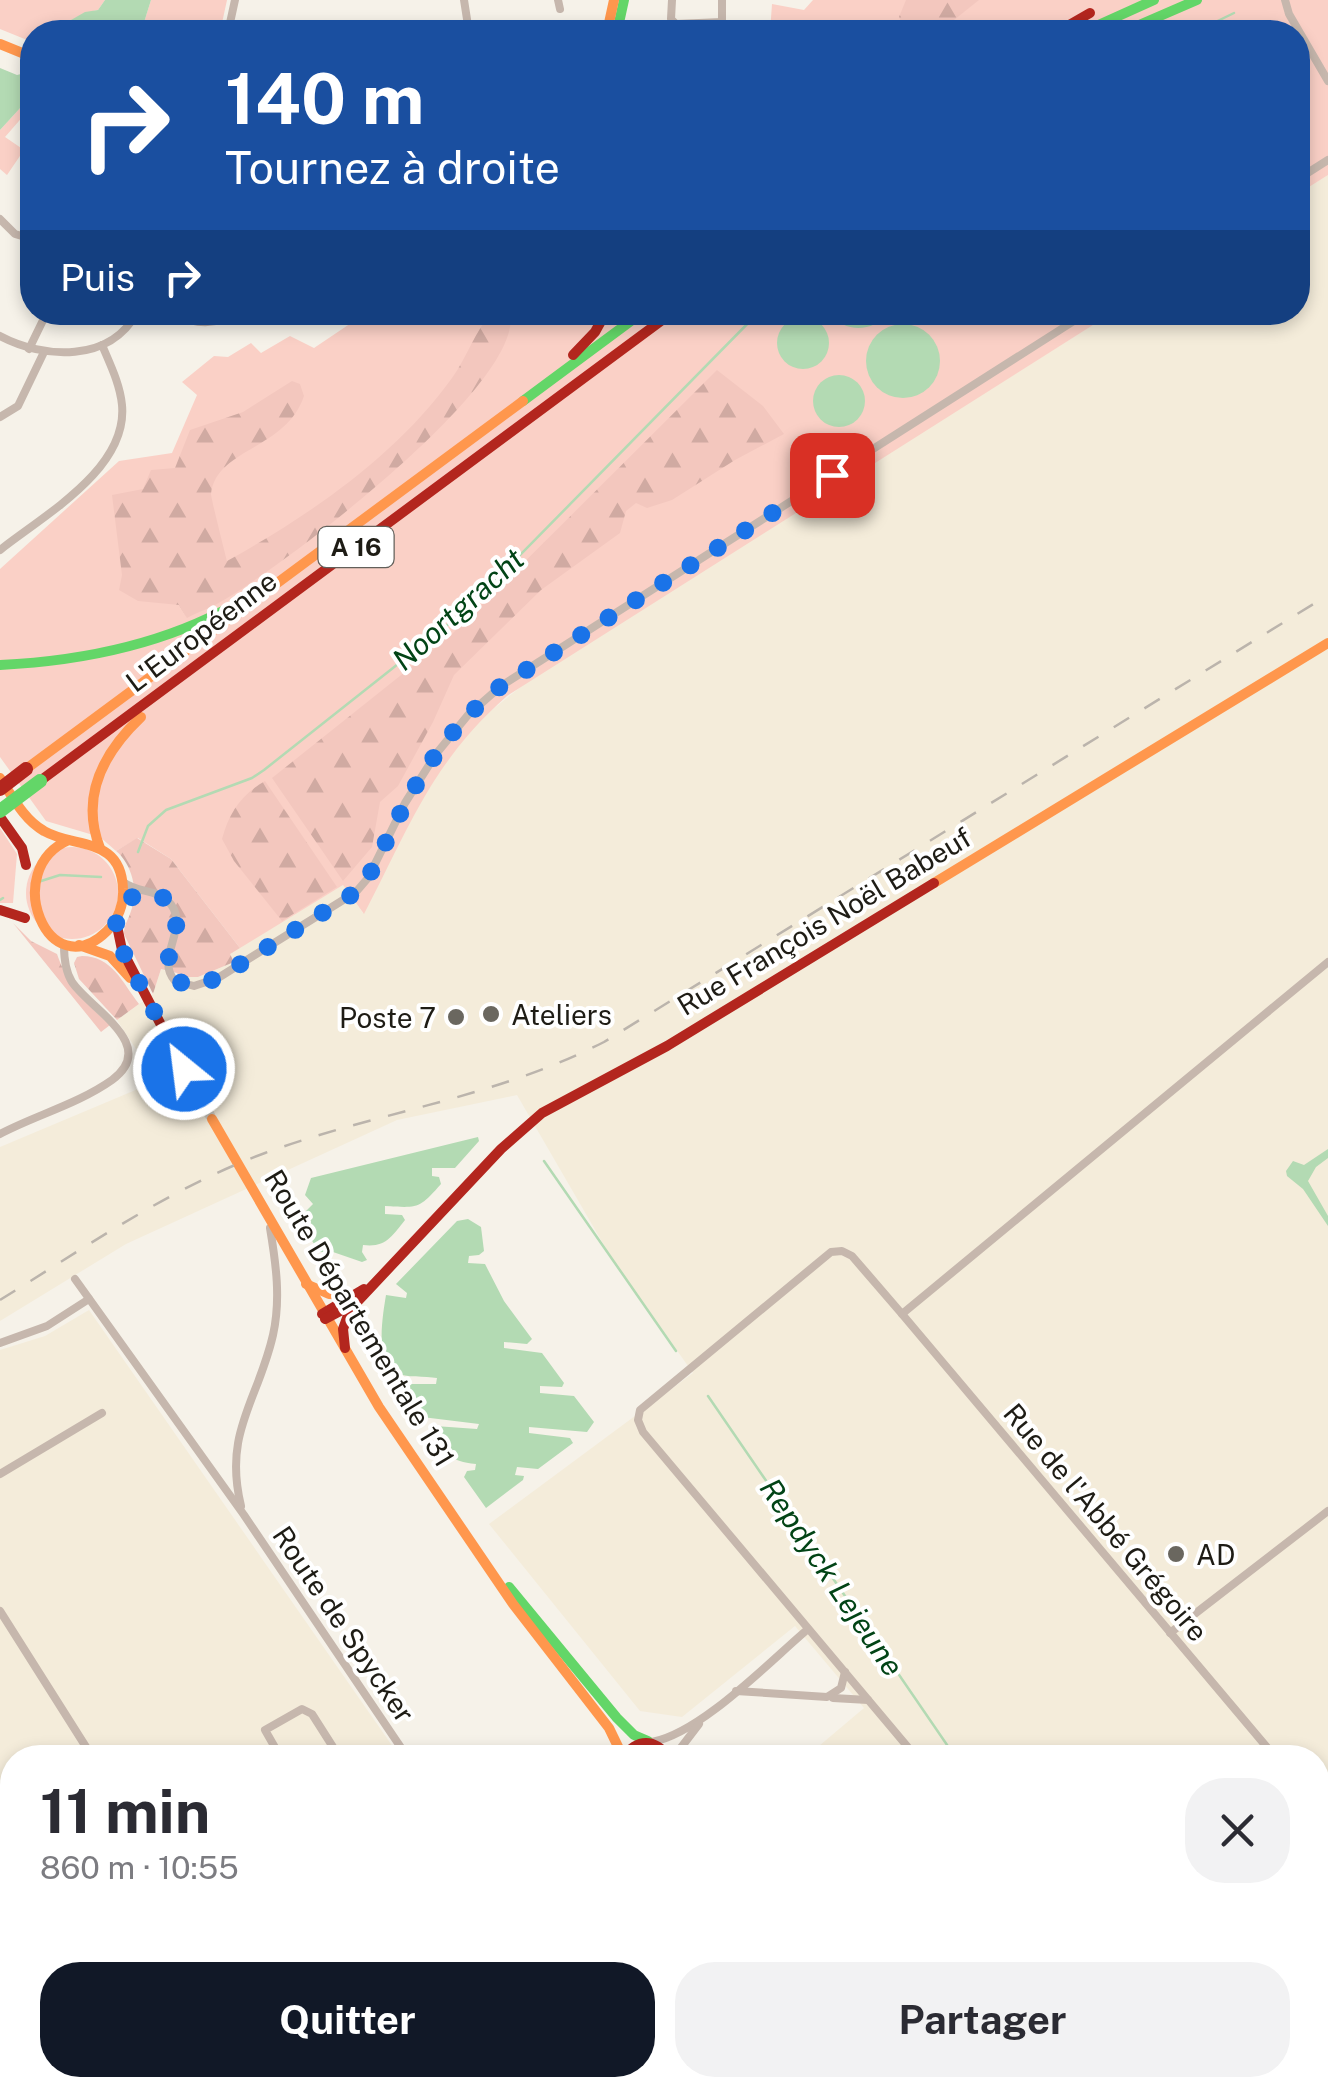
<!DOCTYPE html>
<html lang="fr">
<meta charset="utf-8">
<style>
body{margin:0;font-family:"Public Sans",sans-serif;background:#f2f2f3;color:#2b2b33;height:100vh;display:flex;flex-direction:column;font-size:38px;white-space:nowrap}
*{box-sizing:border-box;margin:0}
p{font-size:32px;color:#7c7c81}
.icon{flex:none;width:55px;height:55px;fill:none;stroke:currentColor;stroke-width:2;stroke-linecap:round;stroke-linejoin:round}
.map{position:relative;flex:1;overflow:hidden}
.side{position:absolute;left:0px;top:1745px;width:1330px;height:352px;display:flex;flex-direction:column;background:#fff;border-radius:40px 40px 0 0;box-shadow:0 5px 15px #0003}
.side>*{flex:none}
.guide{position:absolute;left:20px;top:20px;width:1290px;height:305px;border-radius:40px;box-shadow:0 5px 15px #0003;background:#1a4fa0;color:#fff;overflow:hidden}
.pin{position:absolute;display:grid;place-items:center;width:85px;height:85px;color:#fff;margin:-42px;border-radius:20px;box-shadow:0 5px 15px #0006}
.me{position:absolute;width:110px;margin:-55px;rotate:331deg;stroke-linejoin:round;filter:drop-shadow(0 0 8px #0008)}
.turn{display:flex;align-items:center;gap:35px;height:210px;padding:0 40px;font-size:45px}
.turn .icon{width:130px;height:130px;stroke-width:2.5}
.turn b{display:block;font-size:70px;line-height:85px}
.then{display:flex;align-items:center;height:95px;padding:0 40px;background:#0003;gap:20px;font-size:38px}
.round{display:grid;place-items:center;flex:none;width:105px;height:105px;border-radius:40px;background:#f2f2f3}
.headline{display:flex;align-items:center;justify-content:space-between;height:170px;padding:0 40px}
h1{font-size:60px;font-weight:700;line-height:75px}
.button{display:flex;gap:20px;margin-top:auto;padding:20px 40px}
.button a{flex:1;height:115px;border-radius:40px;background:#111827;color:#fff;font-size:40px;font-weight:700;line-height:115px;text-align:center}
.button a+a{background:#f2f2f3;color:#2b2b33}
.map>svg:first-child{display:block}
.built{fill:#f4ecda}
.green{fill:#fad0c6}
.forest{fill:url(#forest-firs)}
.water{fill:#b3dab3}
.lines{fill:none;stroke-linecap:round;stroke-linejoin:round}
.stream{stroke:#b3dab3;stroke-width:2.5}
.secondary-tunnel{stroke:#d6d2c9;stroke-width:10;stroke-dasharray:10 5;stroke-linecap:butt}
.street{stroke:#c6b7ad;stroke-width:8}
.fast{stroke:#63d668;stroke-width:10}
.slow{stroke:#ff974d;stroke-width:10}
.jam{stroke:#b3261e;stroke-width:10}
.rail{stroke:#bbb4ac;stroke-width:2.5;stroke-dasharray:18 18;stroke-linecap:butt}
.fast-bridge{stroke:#63d668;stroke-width:14}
.jam-bridge{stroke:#b3261e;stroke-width:14}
.route{stroke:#1a73e8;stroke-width:18;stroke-dasharray:0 32.4}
.poi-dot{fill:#6a675f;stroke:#fff;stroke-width:4}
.labels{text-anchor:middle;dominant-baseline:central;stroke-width:8;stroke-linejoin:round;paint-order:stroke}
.shield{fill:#fff;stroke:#62605b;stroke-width:2.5}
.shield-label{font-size:25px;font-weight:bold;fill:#1e1c15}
.street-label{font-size:28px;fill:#1e1c15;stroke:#fff}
.poi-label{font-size:28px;fill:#1e1c15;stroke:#fff;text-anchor:start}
.water-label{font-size:30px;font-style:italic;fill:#024416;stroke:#fff}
</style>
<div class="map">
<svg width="1328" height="2096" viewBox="0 0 1328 2096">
<defs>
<pattern id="forest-firs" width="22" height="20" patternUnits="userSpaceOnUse" patternTransform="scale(2.5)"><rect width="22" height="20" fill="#f3c7be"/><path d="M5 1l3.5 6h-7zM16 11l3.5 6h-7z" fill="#d0aaa2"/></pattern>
</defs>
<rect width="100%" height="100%" fill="#f6f2e9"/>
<g class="built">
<path d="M1328,175v1921h-363l-9,-11h362v-327l-512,-1 58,-49 -69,-82 -113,91 -42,-6 -151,-187 204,-151 -81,-114 -95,-164 -120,25 -271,124 -126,77v-174l157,-66 -40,-61 36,-26 8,-25 20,8h17l36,-15 -5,-9 114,-68 20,28 55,-110 39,-58 26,-28 54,-43 575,-361 186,-1v-118z"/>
<path d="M89,1310l311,447 -388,1v327h610l8,11h-630v-746l45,-14z"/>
</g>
<g class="green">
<path d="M0,0h105l-7,10c-25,5 -40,22 -66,22v10l-32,-13z"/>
<path d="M151,0h76l-7,32h-79z"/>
<path d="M813,0h515v175l-30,19v-162h-528l2,-28 32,6z"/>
<path d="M32,95v11l-27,31 19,13 -17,25 -7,-6v-39z"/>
<path d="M366,313h746l-605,383c-76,67 -98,132 -143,218l-21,-29 -103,63 -69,-89 -33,-21 -22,13 -16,-14 -54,-16 -46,-64v-188l119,-108 53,-8 25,-58 -15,-13 32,-26 14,1 23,-14 10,10 29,-17 24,12z"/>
<path d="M0,828l17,26 -4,49h-13z"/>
<circle cx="72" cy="893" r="46"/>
</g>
<g class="forest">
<path d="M906,0h73l-40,32h-33l-7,-15z"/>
<path d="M492,312l18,1c15,71 -228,254 -288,288 -11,7 -24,11 -35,17l-8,-13 -41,-4 -19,-11 3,-15 -10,-80 31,-6 8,-19 24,-2 15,-38 53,-18 49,-31 8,3 4,12c-18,54 -88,52 -93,98 0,4 14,59 16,67 83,-46 169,-105 225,-183 15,-21 23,-47 40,-66z"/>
<path d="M717,370l46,36 21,28 -49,26 -63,40 -25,8 -11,-5 -10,8 -6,22 -79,57 -87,85 -21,47 -35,64 -18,16 -8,45 -29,34 -71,-103 178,-142z"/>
<path d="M265,781l72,106 -55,34 -48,-60 -12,-22c7,-26 19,-44 43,-58z"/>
<path d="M137,838l34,21 69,89 -10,6 4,8 -36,15h-17l-4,-4 -16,-4 -8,25 -29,-60c0,-10 4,-13 7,-23 8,-19 1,-47 -15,-60z"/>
<path d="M13,923l18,18 26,13c11,32 28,48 53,71l-9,7z"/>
<path d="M82,956c30,0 40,26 57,48l-22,16 -38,-41 -5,-16 3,-6z"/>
</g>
<g class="water">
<path d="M105,0h46l-10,32h-91l35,-20 13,-2z"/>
<path d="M32,66v29l-32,35v-62l17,7 12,-3z"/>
<path d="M828,313h61c-18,20 -43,20 -61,0z"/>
<circle cx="803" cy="343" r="26"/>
<circle cx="903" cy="361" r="37"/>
<circle cx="839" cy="401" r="26"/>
<path d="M478,1137l1,4 -24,27h-23v8l7,1 2,7c-22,25 -23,24 -56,22v8l17,1 3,5c-13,16 -19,28 -42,25l-1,7 5,8 -5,2 -29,-10h-14l-16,-26 -1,-11 11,-11 -8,-9 6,-17z"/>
<path d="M1328,1149v9l-12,9 -8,14 20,35v10l-25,-37 -16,-13 -1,-5 7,-10 11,4z"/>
<path d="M468,1219l13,8 3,24 -5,4 -10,1 -1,7 17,1 19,37 28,38 -5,5 -23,-2v6l38,5 22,30 -2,4 -22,-1v7l34,3 20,26 -7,10 -58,-5v6l41,5 3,5 -35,26 -21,-2 -2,8 9,1 -1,4 -37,28 -22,-31 3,-6 8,-1 1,-6c-27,-3 -28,-9 -42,-32l1,-6 42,3 2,-5 -57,-7 -18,-28v-5h32l1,-6c-12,-2 -31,0 -41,-5 -22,-10 -13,-59 -10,-78l20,3 1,-5 -11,-9 61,-63z"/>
</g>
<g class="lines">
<g class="stream">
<path d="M1195,32l39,-19"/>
<path d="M138,852l10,-26 18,-16 86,-32 12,-8 201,-159 294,-299"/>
<path d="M38,882l22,-7 41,2"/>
<path d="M0,900l3,-2"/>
<path d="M544,1161l132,190"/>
<path d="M708,1396l248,362"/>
<path d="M1201,2085l9,11"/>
</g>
<path class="secondary-tunnel" d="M184,1069l28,50"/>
<g class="street">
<path d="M464,0l5,32"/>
<path d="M558,0l2,9"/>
<path d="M672,0l-1,19 5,5 46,-2"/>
<path d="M1285,0l4,14 39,67"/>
<path d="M228,32l7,-32"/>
<path d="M722,32v-32"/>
<path d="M1298,179l30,-19"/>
<path d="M0,219l15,15 17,5"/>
<path d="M59,312l10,5"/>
<path d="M163,312c28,10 49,17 75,0"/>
<path d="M0,336c43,23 111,27 137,-24"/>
<path d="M29,349l18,-37"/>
<path d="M0,417l18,-11 26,-54"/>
<path d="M0,550c44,-35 128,-81 122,-145 -2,-21 -12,-41 -20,-60"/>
<path d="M123,882c14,11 32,7 44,18 27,25 -14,57 8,81l19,5 24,-8 138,-86 12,-14 37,-75 31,-49 32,-39 33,-29 587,-374"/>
<path d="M0,1134c36,-19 78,-30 112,-54 48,-35 -22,-71 -40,-98 -7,-11 -8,-24 -8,-37"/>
<path d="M75,1279l169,236 164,243"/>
<path d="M902,1314l374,444"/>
<path d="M0,1343l47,-17 42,-27"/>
<path d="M0,1474l102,-61"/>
<path d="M241,1506c-18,-74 17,-105 32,-171 8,-36 3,-71 -3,-107"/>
<path d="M0,1611l93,147"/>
<path d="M1170,1633l158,-122"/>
<path d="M736,1691l91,6 14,-9 4,-16"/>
<path d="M833,1698l35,2"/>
<path d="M652,1742c49,-9 117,-80 156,-113"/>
<path d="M281,1758l-16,-28 37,-21 10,5 28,44"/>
<path d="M673,1758l26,-34"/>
<path d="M917,1758l-274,-326 -5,-12 2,-10 191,-158 11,-1 10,5 50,58 426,-352"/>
<path d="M1318,1805l10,13"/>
<path d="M1318,1868l10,-9"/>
<path d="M300,2085l6,11"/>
<path d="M451,2085l6,11"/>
<path d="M629,2085l9,11"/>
<path d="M355,2096l18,-11"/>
</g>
<g class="fast">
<path d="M617,32l7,-32"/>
<path d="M1083,32l71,-32"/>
<path d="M1123,32l74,-32"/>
<path d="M523,401l120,-89"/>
<path d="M0,665c82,-4 162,-20 234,-60"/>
<path d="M509,1587l108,131 17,17 14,6"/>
<path d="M915,2085l11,11"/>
</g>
<g class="slow">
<path d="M607,32l7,-32"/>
<path d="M0,44l32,13"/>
<path d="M26,769l497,-368"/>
<path d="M0,778c12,18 24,42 44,53 31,18 77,5 79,58 1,15 -5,31 -16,42 -59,58 -107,-62 -38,-91"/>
<path d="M100,848c-20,-51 3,-95 41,-131"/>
<path d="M934,883l394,-240"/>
<path d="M79,945l31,11 20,22"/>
<path d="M212,1119l167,288 134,197 96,124 14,29"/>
<path d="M306,1284l23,10 22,1"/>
</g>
<g class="jam">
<path d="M1057,32l33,-19"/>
<path d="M573,355l22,-23 11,-20"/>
<path d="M40,781l633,-469"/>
<path d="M0,817l22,31 4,17"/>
<path d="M0,910l25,8"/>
<path d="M116,921l6,29 62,119"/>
<path d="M322,1314l42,-25"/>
<path d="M325,1319l32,-17 144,-153 41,-36 125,-67 267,-163"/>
<path d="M345,1348l-2,-19 8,-22"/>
<path d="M623,1758c14,-20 32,-20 46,0"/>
</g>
<path class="rail" d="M0,1300c86,-53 170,-112 265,-147 115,-42 227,-54 339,-111l724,-447"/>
<path class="fast-bridge" d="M0,811l40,-30"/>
<path class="jam-bridge" d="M0,789l26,-20"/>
</g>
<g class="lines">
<path class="route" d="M184,1069l-66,-127 -2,-21 12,-23 26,-5c35,14 20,44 13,71l8,17 19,5 24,-8 138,-86 12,-14 41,-82 27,-42 26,-33 33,-31 337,-215"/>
</g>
<g class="poi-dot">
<circle cx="491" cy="1014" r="10"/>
<circle cx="456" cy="1017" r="10"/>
<circle cx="1176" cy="1554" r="10"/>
</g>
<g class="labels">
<rect class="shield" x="318.5" y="527" width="75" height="40" rx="8"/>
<g class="shield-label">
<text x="356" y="547">A 16</text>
</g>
<g class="street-label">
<text transform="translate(201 631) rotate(-37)">L'Européenne</text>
<text transform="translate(824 921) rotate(-31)">Rue François Noël Babeuf</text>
<text transform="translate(360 1318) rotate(59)">Route Départementale 131</text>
<text transform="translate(1106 1522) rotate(50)">Rue de l'Abbé Grégoire</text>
<text transform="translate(344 1624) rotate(56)">Route de Spycker</text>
</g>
<g class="poi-label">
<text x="511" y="1014">Ateliers</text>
<text x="436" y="1017" text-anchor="end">Poste 7</text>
<text x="1196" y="1554">AD</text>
</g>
<g class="water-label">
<text transform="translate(458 609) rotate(-42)">Noortgracht</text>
<text transform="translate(832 1577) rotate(56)">Repdyck Lejeune</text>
</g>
</g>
</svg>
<div class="pin" style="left:832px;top:475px;background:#d93025"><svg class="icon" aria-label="arrive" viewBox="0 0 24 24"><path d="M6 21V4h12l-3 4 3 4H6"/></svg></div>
<svg class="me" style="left:184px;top:1069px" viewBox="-20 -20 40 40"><circle r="17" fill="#1a73e8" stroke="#fff" stroke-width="3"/><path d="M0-11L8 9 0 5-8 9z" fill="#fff"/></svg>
<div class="guide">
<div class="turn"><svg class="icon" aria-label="right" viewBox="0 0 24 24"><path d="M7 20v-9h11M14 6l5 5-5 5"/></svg><div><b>140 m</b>Tournez à droite</div></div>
<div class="then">Puis<svg class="icon" aria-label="right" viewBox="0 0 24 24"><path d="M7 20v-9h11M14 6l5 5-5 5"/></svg></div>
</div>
<section class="side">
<div class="headline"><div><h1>11 min</h1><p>860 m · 10:55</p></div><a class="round"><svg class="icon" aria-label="close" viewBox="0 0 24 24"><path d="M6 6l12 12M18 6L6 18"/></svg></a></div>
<div class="button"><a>Quitter</a><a>Partager</a></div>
</section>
</div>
